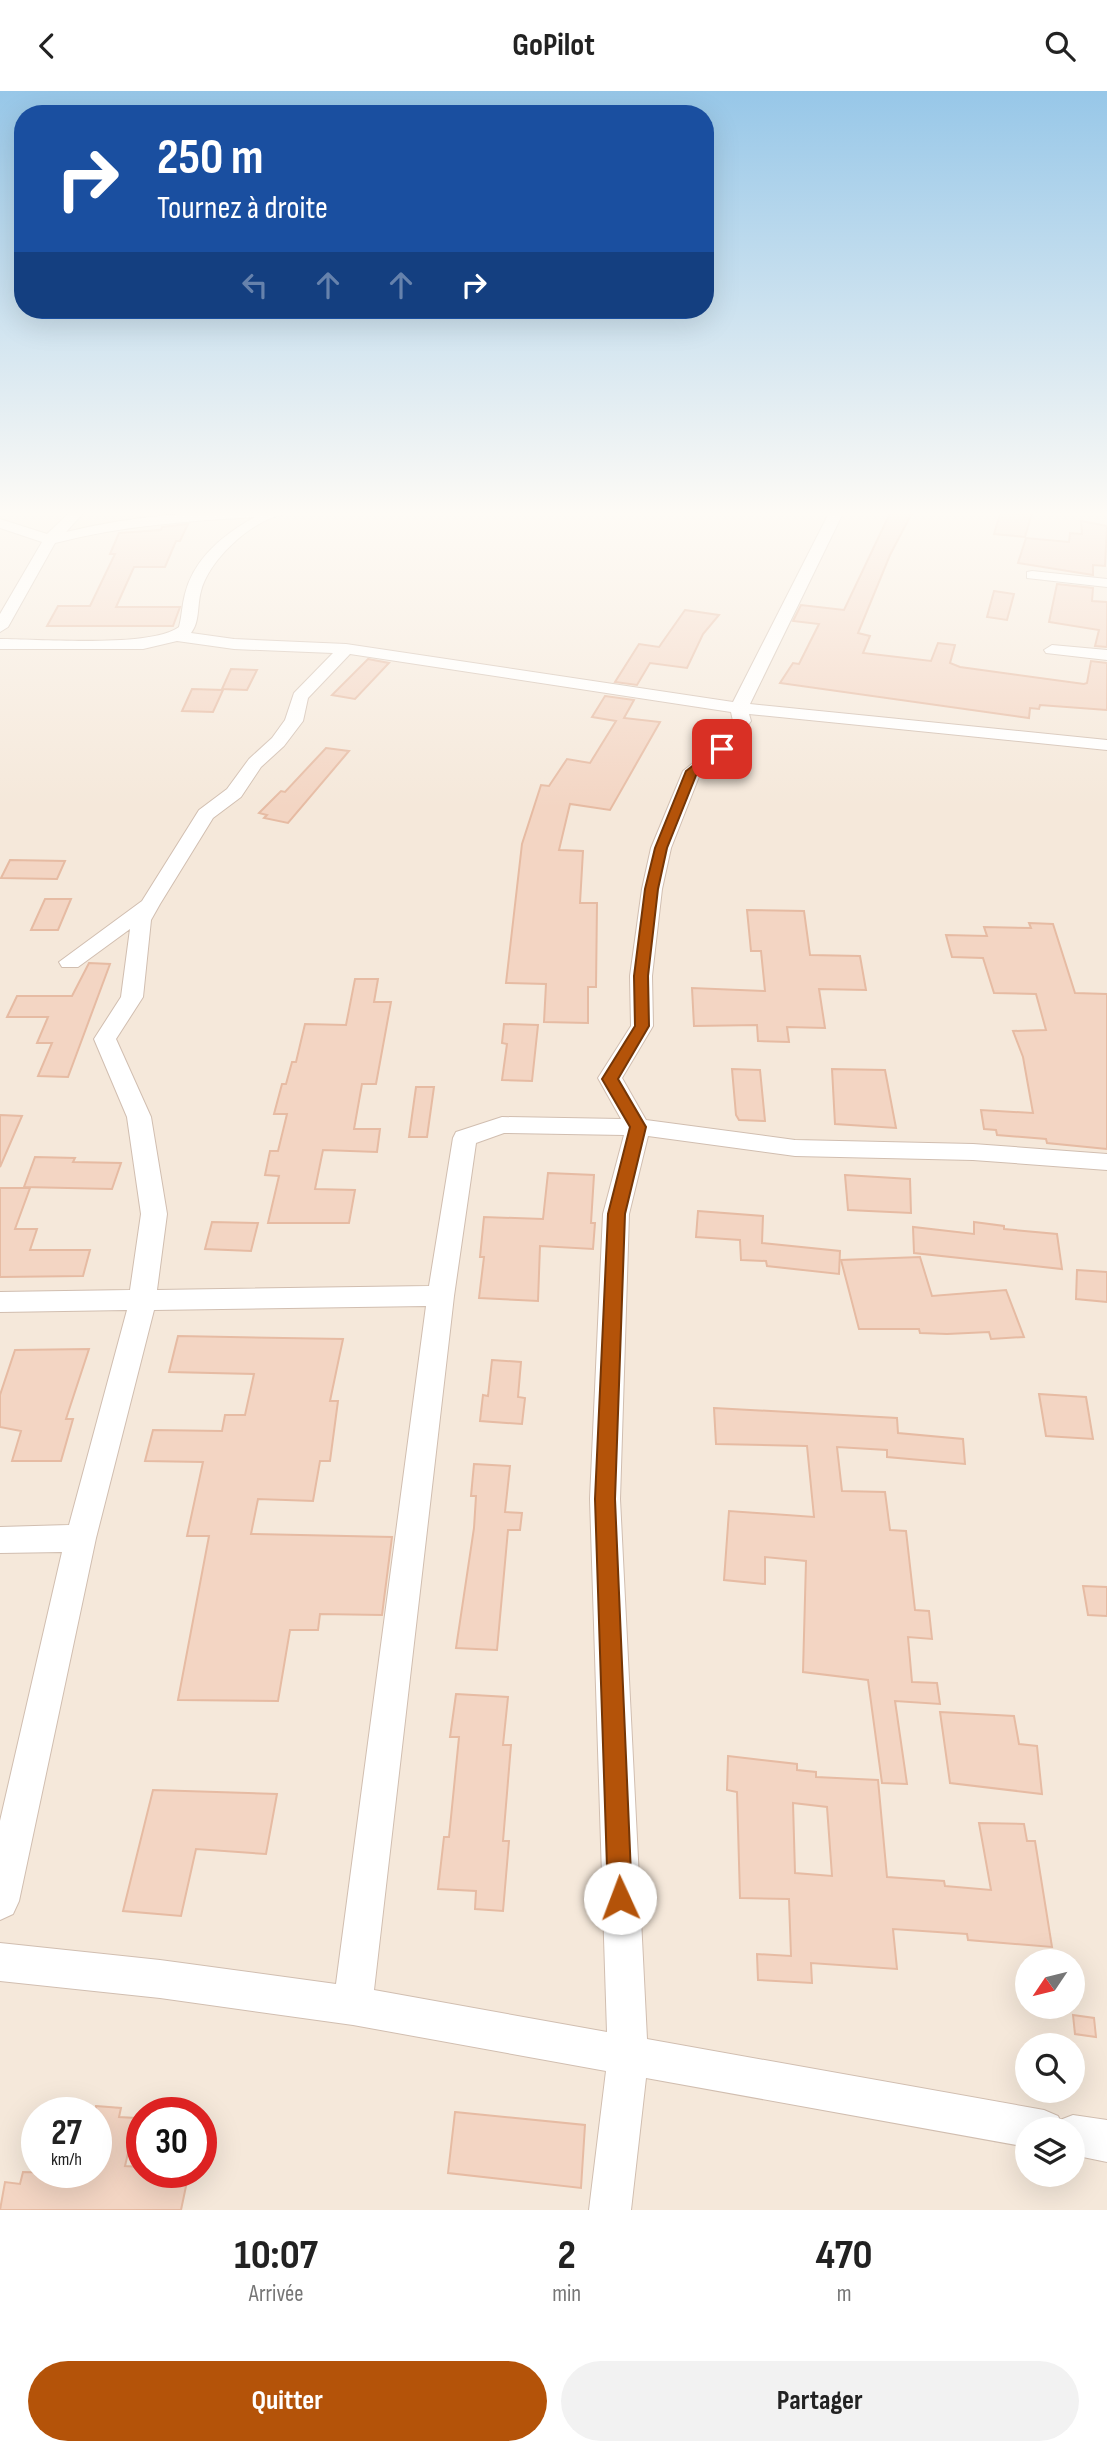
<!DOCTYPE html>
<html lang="fr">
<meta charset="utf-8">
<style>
body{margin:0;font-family:"Sofia Sans Condensed",sans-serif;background:#f2f2f2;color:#222;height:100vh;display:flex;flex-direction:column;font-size:26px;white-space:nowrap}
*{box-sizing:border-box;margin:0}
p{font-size:23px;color:#767676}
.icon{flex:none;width:38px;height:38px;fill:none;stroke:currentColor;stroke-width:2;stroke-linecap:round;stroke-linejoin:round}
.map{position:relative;height:2119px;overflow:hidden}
.details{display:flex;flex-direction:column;background:#fff;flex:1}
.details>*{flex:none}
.hud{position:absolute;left:14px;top:14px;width:700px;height:214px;border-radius:28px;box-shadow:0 7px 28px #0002;background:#1a4fa0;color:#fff;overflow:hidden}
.needle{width:46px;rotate:235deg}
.controls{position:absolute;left:1015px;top:1858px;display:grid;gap:14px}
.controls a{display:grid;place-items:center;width:70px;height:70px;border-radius:50%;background:#fff;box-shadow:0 7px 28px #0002;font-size:35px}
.speed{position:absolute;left:21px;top:2006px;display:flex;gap:14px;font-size:35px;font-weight:700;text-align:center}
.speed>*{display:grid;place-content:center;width:91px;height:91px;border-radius:50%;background:#fff;box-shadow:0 7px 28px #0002;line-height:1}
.speed small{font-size:18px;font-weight:400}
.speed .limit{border:10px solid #d22;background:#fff;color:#111}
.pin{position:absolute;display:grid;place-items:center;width:60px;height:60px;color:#fff;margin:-30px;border-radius:14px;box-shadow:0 4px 10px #0006}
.me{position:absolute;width:77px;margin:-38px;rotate:358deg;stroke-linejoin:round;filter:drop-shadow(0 0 5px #0008)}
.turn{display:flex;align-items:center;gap:24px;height:147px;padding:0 28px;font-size:32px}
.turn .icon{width:91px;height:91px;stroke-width:2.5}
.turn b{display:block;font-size:49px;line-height:60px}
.lanes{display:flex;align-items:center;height:66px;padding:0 28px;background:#0003;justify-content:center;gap:35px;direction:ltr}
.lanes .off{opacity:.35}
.eta{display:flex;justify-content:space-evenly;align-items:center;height:119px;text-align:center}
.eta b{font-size:42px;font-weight:700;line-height:49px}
.action{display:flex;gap:14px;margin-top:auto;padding:14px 28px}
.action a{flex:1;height:80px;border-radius:42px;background:#b45309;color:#fff;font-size:28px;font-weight:700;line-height:80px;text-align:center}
.action a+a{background:#f2f2f2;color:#222}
header{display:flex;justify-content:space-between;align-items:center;height:91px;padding:0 28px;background:#fff;font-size:32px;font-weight:700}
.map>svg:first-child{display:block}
.residential{fill:#f5e8da;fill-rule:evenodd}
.building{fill:#f3d5c3;stroke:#e6bba3;stroke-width:2;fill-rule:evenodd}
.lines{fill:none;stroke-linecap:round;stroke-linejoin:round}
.minor-casing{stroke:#d1beb0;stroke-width:2}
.minor{fill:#fff;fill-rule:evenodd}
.route{fill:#b45309;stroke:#753606;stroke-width:2}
</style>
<header><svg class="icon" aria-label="back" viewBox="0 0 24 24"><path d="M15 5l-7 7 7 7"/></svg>GoPilot<svg class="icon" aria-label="search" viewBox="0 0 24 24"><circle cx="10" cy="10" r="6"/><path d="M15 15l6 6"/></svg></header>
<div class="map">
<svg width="1107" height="2119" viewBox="0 0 1107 2119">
<rect width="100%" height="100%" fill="#fdf6ec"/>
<path class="residential" d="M0,420h1107v1699h-1107zM1027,1871h46v45h-46zM1027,1955h46v45h-46zM37,2021h59v60h-59zM142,2021h59v60h-59zM1027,2039h46v45h-46z"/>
<g class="building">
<path d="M891,420h22l-23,44 -32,78 12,3 -7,17 68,8 7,-18 17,2 -5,18 10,4 124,17 3,-1 4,-22 16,2v47l-67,-5 -1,4 -9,-1 -1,10 -249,-35 13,-20 6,1 20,-40 -26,-3 8,-16 43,5z"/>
<path d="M1001,420l31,2 -7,24 -31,-3z"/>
<path d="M1081,430l26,5 -2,40 -12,-1v10l-75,-12 8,-25 43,4 1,-9 12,1z"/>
<path d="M188,433l-8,17h-4l-11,26h-31l-18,40h64l-7,19h-126l11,-20h32l25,-52h-5l9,-21 42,-3 1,-3z"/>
<path d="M1057,493l36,4 -1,13 15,1v45l-12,-1 4,-16 -50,-8z"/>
<path d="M994,500l20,3 -7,26 -20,-3z"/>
<path d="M685,519l34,5 -16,19 -16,34 -37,-5 -13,22 -22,-3 24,-38 20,3z"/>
<path d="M368,568l21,4 -34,36 -23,-4z"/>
<path d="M231,578l26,1 -10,20 -25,-1z"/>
<path d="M192,598l31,1 -10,22 -31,-1z"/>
<path d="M605,605l29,4 -10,18 36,4 -50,88 -40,-6 -11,46 24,1 -3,52h17l-1,84h-8v36l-44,-1 2,-38 -40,-1 16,-139 19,-59 8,1 18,-27 23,4 26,-42 -24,-4z"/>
<path d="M326,657l23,3 -61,72 -24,-5 3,-3 -8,-2 22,-22 4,1z"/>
<path d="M10,769l55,1 -8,18 -56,-1z"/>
<path d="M45,808h26l-13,31h-27z"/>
<path d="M747,819l57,1 6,44 50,1 6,34 -47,-1 6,39 -38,-1 2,15 -31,-1 -1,-16 -63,1 -2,-38 73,3 -4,-40h-10z"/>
<path d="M1029,832l24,1 22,69 32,1v155l-60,-6 -1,-4 -49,-4 -1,-5 -12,-1 -3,-19 52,3 -10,-56 -10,-26 33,-1 -10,-36 -42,-1 -11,-35 -31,-1 -6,-22 41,1 -3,-9 47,1z"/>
<path d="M89,872l21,1 -42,113 -30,-1 14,-33h-15l11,-26h-41l10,-21h55z"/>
<path d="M355,888h23l-4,23h17l-15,82h-14l-8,45h26l-3,23 -54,-2 -8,39 40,1 -6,33h-81l11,-47 -14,-1 5,-24h8l9,-37h-13l8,-30h4l6,-22h4l9,-38 41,1z"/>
<path d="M504,933l34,1 -6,56 -30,-1 5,-36 -5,-1z"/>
<path d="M732,978l28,1 5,51 -26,-1 -3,-5z"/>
<path d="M832,978l53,1 11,58 -61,-4z"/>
<path d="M416,996h18l-7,50h-18z"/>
<path d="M0,1024l22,1 -22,51z"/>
<path d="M35,1066l40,1 -2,4 48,1 -9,26 -88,-2z"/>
<path d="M548,1082l46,2 -3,48h4l-2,26 -53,-3 -2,55 -59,-3 5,-41h-4l4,-40 59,2z"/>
<path d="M845,1084l65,4 1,34 -63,-3z"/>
<path d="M0,1097h30l-15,41h22l-7,21h60l-7,26 -83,1z"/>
<path d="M698,1120l65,5 -1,27 78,8 -1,23 -72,-8 -1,-5 -25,-1 -1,-20 -44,-3z"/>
<path d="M212,1131l46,1 -7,28 -46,-2z"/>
<path d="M974,1131l30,4v3l53,5 5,35 -148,-16 -1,-26 61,7z"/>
<path d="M920,1166l12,39 74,-6 18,47 -33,2 -2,-7 -42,2 -27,-1 -1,-4h-60l-18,-69z"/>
<path d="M1077,1179l30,2v30l-31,-3z"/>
<path d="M178,1245l165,3 -13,62h8l-8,60h-10l-7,40 -55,-2 -7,35 141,3 -10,78 -62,-1 -2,16h-28l-12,71 -100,-1 31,-164h-22l16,-74 -58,-1 8,-31 69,1 3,-16h20l9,-41 -85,-2z"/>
<path d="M89,1258l-23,70h7l-12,42h-49l9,-30 -21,-4v-32l15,-45z"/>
<path d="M492,1269l29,2 -3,35 7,1 -3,26 -42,-3 3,-26 5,1z"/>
<path d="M1039,1303l47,3 7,42 -47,-3z"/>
<path d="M714,1317l183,10 1,15 65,6 2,25 -78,-7v-7l-50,-3 5,44 43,1 5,38 16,1 9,79 14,1 3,28 -24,-2 4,45 25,1 3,21 -45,-3 12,83 -25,-1 -14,-103 -65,-8 3,-111 -41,-4v27l-41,-4 5,-69 85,6 -7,-71 -91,-2z"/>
<path d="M474,1373l36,2 -5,46 17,1 -2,17h-12l-11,120 -41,-2 18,-120 2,-32h-5z"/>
<path d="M1083,1495l24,1v29l-19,-1z"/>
<path d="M456,1603l52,3 -5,48h8l-8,96h6l-6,70 -28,-2 1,-18 -38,-2 6,-52h5l10,-100h-9z"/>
<path d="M940,1621l74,4 5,28 18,2 5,48 -92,-11z"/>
<path d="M728,1665l69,8v6l19,2v5l62,3 9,97 57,4 1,5 46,4 -12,-67 45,1 3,17h8l17,106 -84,-7 -1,-6 -74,-5 4,40 -86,-6 1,20 -54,-3 -1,-26 34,2 -2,-57 -49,-1 -3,-106 -10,-2zM793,1712l34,4 5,69 -37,-3z"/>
<path d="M153,1699l124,4 -11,60 -70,-5 -15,67 -58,-5z"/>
<path d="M1073,1924l21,3 2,19 -21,-3z"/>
<path d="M96,2015l25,2 -2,9 17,1 -11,48 17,1v5h47l-8,38h-181l5,-28 15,2 3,-12 73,2z"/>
<path d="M455,2021l130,13 -4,63 -133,-15z"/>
</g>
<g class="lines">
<g class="minor-casing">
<g id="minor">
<path d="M71,420h14l-19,21c71,-18 143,-21 216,-21l-1,4c-31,7 -72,45 -80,76 -4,14 -1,31 -10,42l43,6 112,5 387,58 97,-191h14l-94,193 357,36v10l-358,-36 2,7 -23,32 -28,21 -29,74 -9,41 -10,87 1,50 -31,52 24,42 149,20 178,4 134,10v16l-134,-10 -178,-4 -147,-20 -19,78 -9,285 27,540 397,71 14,6 2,4 13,-5 34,5v42l-34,-7v-25h-46v17l-381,-69 -15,132h-42l17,-139 -253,-46 -193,-27 -160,-17v-38l160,17 176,24 90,-678 -272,4 -58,228 -77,363 -6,13 -13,6v-99l62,-269 -62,1v-26l69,-2 58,-215 -127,2v-20l130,-2 11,-76 -14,-97 -33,-78 27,-42 9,-68 -52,38h-16l-3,-5 83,-61 57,-91 28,-21 22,-30 23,-21 13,-18 9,-27 39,-40 -99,-4 -57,-8 -34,8h-143v-10c39,0 151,9 179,-12 3,-11 3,-22 6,-33 9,-36 39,-60 70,-77 -68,4 -134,9 -200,26l-47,84 -8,5v-18l42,-72 -42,-14v-9l47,15zM350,563l381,58 2,9 -17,24 -33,26 -32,77 -9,41 -12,87 1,50 -33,52 23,41 -119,-2 -46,15 -3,6 -24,148 -272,4 10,-76 -16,-97 -35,-78 27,-42 8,-77 9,-16 53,-86 28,-21 20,-30 23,-21 19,-25 5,-23zM504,1042l120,2 -21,79 -13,285 17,533 -233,-42 80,-694 22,-153z"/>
<path d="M1032,480l75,8v8l-80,-9v-6z"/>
<path d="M1052,554l55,5v10l-61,-7 -2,-3z"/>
</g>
</g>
<use href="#minor" class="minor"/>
</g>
<linearGradient id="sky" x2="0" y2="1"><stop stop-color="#97c7e8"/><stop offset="0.59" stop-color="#fefbf6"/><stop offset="1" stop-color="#fefbf6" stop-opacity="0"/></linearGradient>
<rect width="1107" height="716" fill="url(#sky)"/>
<path class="route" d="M718,655l10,3 -31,24 -30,75 -9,41 -10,87 1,50 -31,53 28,48 -21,87 -10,285 17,399 -4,8 -8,4 -9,-4 -3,-8 -13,-399 13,-285 22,-87 -28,-48 33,-53 -1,-50 11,-87 10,-41 31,-77z"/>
</svg>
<div class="controls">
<a><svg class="needle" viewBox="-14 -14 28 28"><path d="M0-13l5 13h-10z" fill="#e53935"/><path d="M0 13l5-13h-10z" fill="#767676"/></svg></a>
<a><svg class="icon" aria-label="search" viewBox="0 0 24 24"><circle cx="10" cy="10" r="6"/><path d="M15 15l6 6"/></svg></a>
<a><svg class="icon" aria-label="layers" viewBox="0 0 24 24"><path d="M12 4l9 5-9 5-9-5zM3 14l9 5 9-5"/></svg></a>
</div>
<div class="speed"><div>27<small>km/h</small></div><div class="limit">30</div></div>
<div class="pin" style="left:722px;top:658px;background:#d93025"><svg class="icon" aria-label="arrive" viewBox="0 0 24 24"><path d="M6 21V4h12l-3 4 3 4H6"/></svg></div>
<svg class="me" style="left:620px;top:1807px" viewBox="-20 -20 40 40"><circle r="19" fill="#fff"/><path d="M0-13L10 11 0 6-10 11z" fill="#b45309"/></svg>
<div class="hud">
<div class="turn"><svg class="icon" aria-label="right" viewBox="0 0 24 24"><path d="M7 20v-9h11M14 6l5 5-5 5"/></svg><div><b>250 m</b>Tournez à droite</div></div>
<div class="lanes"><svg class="icon off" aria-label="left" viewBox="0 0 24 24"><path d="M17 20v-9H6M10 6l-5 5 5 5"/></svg><svg class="icon off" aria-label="ahead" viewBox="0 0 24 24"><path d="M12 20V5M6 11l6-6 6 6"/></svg><svg class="icon off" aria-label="ahead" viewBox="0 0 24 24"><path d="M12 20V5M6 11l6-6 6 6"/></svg><svg class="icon" aria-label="right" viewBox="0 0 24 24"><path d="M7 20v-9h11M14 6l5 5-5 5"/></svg></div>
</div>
</div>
<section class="details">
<div class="eta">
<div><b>10:07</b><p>Arrivée</p></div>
<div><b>2</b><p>min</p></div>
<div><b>470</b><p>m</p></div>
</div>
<div class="action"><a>Quitter</a><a>Partager</a></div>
</section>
